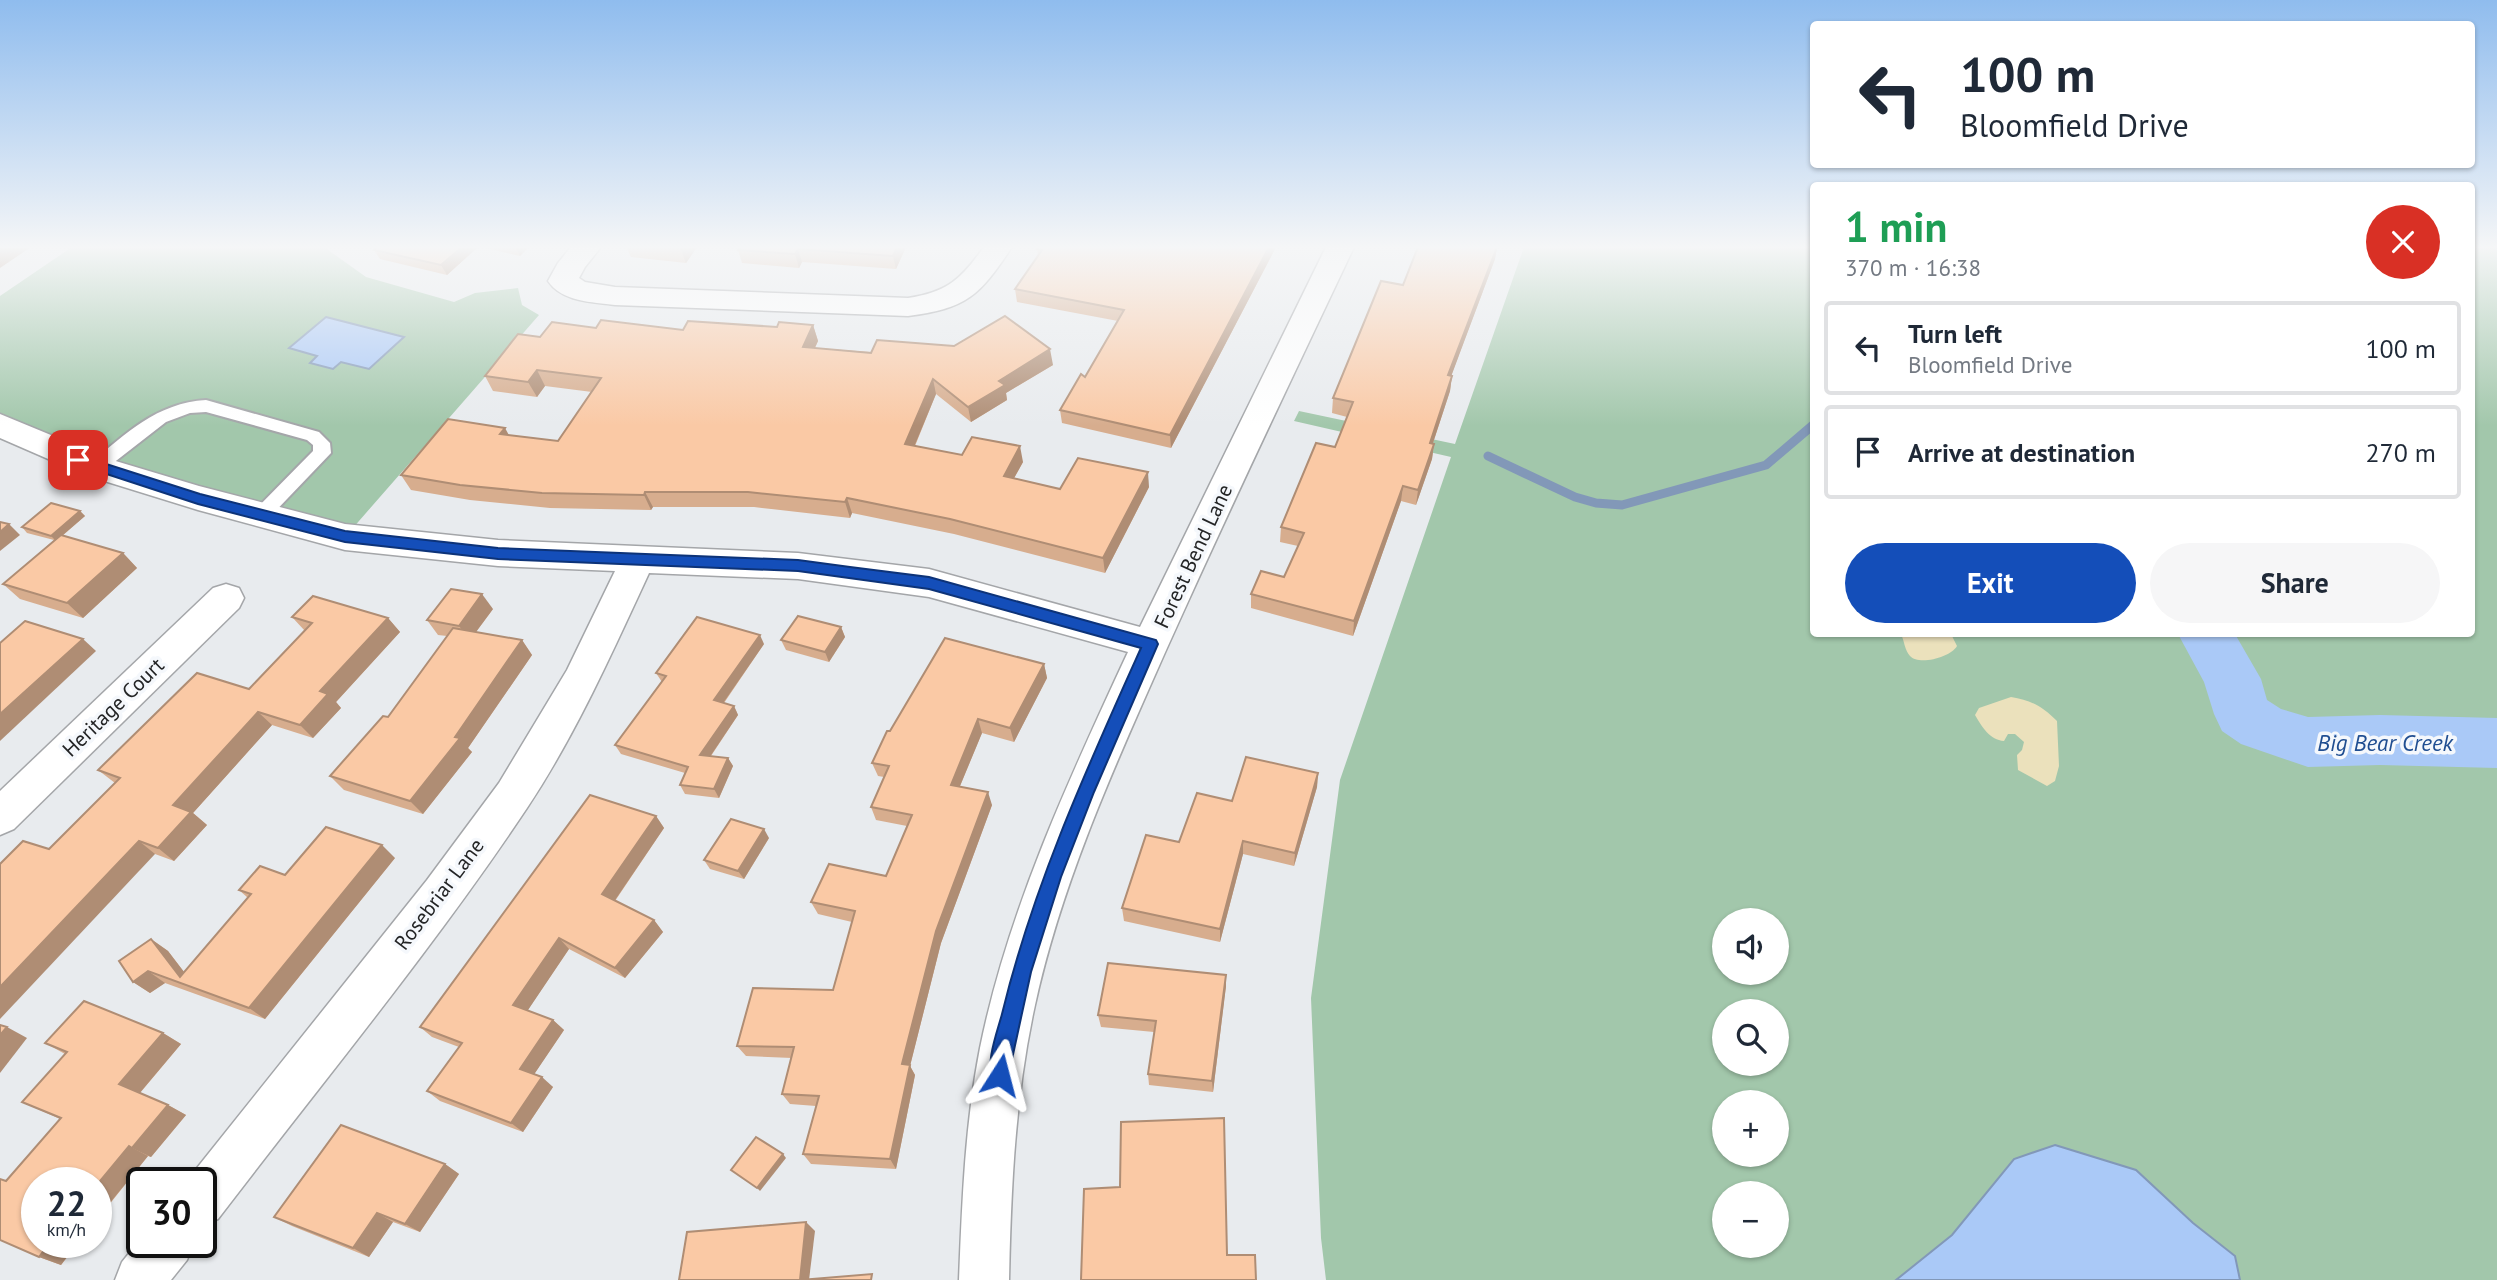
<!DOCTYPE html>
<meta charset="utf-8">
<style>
body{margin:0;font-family:"PT Sans",sans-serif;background:#f6f6f7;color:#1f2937;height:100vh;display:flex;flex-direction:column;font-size:26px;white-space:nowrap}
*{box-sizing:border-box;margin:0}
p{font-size:23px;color:#747a83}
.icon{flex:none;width:38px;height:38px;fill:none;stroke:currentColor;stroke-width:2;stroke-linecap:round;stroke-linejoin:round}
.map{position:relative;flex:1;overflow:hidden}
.sheet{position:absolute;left:1810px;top:182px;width:665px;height:455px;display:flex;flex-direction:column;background:#fff;border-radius:7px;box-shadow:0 2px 5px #0004}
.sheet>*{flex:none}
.banner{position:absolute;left:1810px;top:21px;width:665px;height:147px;border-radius:7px;box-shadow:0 2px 5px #0004;background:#fff;color:#1f2937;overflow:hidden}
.fabs{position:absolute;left:1712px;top:908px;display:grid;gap:14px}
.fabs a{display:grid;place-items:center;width:77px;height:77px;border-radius:50%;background:#fff;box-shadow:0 2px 5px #0004;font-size:35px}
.speed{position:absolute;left:21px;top:1167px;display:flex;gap:14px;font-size:35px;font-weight:700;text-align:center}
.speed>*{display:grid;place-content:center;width:91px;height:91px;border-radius:50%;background:#fff;box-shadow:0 2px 5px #0004;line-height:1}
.speed small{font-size:18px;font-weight:400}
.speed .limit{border:4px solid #111;border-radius:10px;background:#fff;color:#111}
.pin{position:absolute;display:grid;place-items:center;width:60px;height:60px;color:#fff;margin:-30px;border-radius:14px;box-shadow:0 4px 10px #0006}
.me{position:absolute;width:77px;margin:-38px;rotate:9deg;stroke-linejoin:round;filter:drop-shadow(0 0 5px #0008)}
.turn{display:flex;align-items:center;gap:24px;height:147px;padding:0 35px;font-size:32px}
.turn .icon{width:91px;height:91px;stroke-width:2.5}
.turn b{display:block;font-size:49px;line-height:60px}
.round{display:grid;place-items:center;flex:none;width:74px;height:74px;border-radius:37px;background:#f6f6f7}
.summary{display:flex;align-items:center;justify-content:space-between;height:119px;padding:0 35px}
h1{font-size:42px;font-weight:700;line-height:52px;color:#1e9e55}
.cta{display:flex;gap:14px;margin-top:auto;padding:14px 35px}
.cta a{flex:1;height:80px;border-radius:42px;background:#144eb9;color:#fff;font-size:28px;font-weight:700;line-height:80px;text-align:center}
.cta a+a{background:#f6f6f7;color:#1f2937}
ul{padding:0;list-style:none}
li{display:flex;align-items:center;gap:21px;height:94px;margin:0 14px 10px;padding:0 21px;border:4px solid #e0e1e3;border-radius:7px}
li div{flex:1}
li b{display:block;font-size:26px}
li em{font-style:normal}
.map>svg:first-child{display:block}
.green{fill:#a2c7ab;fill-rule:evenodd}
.sand{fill:#ebe1bc}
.water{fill:#aac9f7;stroke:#8298b8;stroke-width:2}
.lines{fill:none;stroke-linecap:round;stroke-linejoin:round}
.stream{stroke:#8298b8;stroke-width:9}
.river{fill:#aac9f7;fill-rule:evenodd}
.service-casing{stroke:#a4a6a9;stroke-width:4}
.minor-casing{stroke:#a4a6a9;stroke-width:3}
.service{fill:#fff;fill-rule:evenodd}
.minor{fill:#fff;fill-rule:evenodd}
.wall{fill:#d7ad8e}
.shaded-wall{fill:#af8d74}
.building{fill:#fac9a5;stroke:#af8d74;stroke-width:2}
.route{fill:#144eb9;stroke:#0d3378;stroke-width:2}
.labels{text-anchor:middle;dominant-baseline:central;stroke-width:7;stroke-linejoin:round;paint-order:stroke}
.street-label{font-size:21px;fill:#242526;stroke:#f5f8fc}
.water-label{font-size:23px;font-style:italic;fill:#204e91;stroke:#f5f8fc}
</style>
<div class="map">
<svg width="2497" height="1280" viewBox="0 0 2497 1280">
<rect width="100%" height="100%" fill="#e8ebee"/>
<g class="green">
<path d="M72,247h252l42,30 88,25 21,-9 43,-5 4,17 17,10 -194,222 -345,-112v-129z"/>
<path d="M1524,247h289v387h658v-387h26v1033h-1171l-5,-42 -10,-240 29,-218 111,-323 -157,-36 5,-10 156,33zM1724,920h52v53h-52zM1724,1012h52v52h-52zM1724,1102h52v53h-52zM1724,1194h52v52h-52z"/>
</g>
<g class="sand">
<path d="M1901,634h50l6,12c-6,11 -38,20 -47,10 -5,-5 -6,-16 -9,-22z"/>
<path d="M2011,697c20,3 32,10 46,24l2,45 -4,15 -8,5 -29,-16 -1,-15 5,-5 2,-8 -9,-8h-7l-4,7c-14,-1 -22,-14 -29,-26l4,-7z"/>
</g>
<g class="water">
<path d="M326,317l78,20 -35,32 -28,-7 -8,7 -23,-6 7,-7 -28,-8z"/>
<path d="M2055,1145l81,25 57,53 42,33 5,24h-344l56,-45 62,-76z"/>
</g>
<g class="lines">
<path class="stream" d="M1488,456l87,41 21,6 26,2 144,-40 47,-40"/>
<path class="river" d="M2178,634h57l26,45 6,21 14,9 27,8 72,-2 117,3v50l-117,-3 -72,2 -67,-23 -19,-13 -8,-17 -10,-32z"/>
<g class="service-casing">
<path id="service" d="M206,400l113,32 11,11 1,10 -65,68h-12l-3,-5 3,-5 59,-60v-6l-6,-5 -101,-28 -16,1 -24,9 -63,49h-12l-3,-4 3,-4c35,-30 66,-60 115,-63z"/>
</g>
<g class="minor-casing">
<g id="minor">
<path d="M571,247h30l-16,20 -6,11 6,4 30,5 293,11c40,-6 53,-19 76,-51h28c-33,49 -44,61 -104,69l-293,-11c-23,-3 -53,-3 -67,-24l10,-18z"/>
<path d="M1326,247h28c-63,133 -127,267 -187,401 -51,115 -105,233 -132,357 -20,91 -24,183 -26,275h-50c3,-77 6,-156 21,-232 28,-138 89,-269 148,-396l-199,-55 -131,-18 -149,-6c-37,80 -73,161 -122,235 -94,141 -206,276 -309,411l-17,7v-43h-16l242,-303 72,-97 68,-113 48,-99 -117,-5 -153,-16 -147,-40 -113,-35 -85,-37v-24l109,45 90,27 146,38 153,16 300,13 131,16 211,58z"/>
<path d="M226,584l13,4 5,10 -5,10 -225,221 -14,6v-44l213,-203z"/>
<path d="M142,1237v5h52l-7,18 -16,20h-56l7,-18z"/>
</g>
</g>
<use href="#service" class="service"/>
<use href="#minor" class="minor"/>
</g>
<g class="wall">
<path d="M377,247h101l-31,28 -67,-16 -6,-9z"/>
<path d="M481,247h48l-9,9z"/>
<path d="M626,247h71l-11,16 -55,-6z"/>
<path d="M906,247l-10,22 -94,-7 -3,6 -57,-5 -4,-13z"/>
<path d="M1038,247h238l-105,201 -109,-25 -2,-13 25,-33 33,-56 -101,-19 -2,-13 23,-33 -1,-7z"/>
<path d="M1405,247h92l-2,12 -44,117h1l-2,15 -17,52 1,1 -2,15 -16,46 -15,-4 -48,135 -102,-28v-14l33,-17 14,-31 -18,-4 1,-15 54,-80 12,-30 -15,-4 1,-15 70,-113 14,-36z"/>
<path d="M813,325l5,16 -3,7 238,17 -47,28 1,7 -36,22 -35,-28 -21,52 47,9 61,7 -9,16 46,11 89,-2 -44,86 -151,-39 -102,-21 -2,5 -96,-11h-101l-2,3 -101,-2 -80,-8 -59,-10 -10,-15 108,-40 49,6 34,-49 -47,-6 -8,11 -44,-6 -8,-15 55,-39 56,-9 87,2z"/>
<path d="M80,511l5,5 -23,20 61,17 14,15 -54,50 -63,-19 -17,-15 51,-44 -27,-7 -5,-6z"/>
<path d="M493,609l-17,23 46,8 10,15 -64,93 4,4 -49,62 -79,-24 -14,-14 58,-59 59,-81 -9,-1 -11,-15z"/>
<path d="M292,617l96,1 12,14 -64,70 5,6 -28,30 -41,-13 -79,88 14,12 -33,36 -19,-7 -106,-5 66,-66 -17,-13 151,-81 56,-58z"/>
<path d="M841,627l4,10 -16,25 -43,-12 -5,-10z"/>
<path d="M764,644l-40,59 10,3 4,9 -27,41 17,2 5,8 -14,32 -34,-4 -5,-9 5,-12 -64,-19 -6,-9 47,-63 -6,-9z"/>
<path d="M1044,664l3,14 -33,64 -32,-9 -22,53 32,19 -51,138 -31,123 5,9 -19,94 -85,-5 -8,-10 13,-48 -26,-2 -8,-10 10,-36 -46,-2 -9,-10 96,-56 19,-68 -34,-8 -7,-12 75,-26 21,-50 -31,-6 -5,-13 13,-30 -6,-1 -6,-13z"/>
<path d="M1318,773l-1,14 -23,79 -51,-12 -23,88 -96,-21 -2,-13 57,-66 53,-41z"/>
<path d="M656,816l8,12 -49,73 39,19 9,12 -38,46 -56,-29 -42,62 26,9 11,10 -30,44 19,13 -30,45 -83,-31 -13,-10 32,-44 -27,-10 -12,-10z"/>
<path d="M769,838l-25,41 -34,-10 -6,-9z"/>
<path d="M395,858l-130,161 -100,-36 -15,10 -17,-11 18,-43 17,12 16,21 64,-74 -9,-8 46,-15z"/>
<path d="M1226,975v11l-13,106 -64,-7 -1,-11 6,-42 -53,-5 -3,-12z"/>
<path d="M163,1033l18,11 -41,49 28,12 18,10 -35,42 -3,-1 -87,109 -22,-8 -33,-76 54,-62 -38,-17 43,-48 -20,-11z"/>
<path d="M445,1164l14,10 -39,58 -27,-10 -24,35 -77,-31 -18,-9z"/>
</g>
<g class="shaded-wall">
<path d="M0,247h31l-31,21z"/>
<path d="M462,247h16l-31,28 -6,-10z"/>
<path d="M515,247h14l-9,9z"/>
<path d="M681,247h16l-11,16 -6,-15z"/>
<path d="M897,247h9l-10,22 -3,-13z"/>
<path d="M1269,247h7l-105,201 -1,-13z"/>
<path d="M1497,247l-2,12 -49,131 2,-15z"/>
<path d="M798,249l4,13 -3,6 -4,-14z"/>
<path d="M813,325l5,16 -10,21 -5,-15z"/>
<path d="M1050,349l3,16 -47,28 1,7 -36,22 -3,-15 31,-26z"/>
<path d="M537,370l8,16 -8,11 -9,-15z"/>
<path d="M1452,376l-2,15 -22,67 2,-15z"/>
<path d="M933,379l3,15 -27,65 -4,-15z"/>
<path d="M505,428l9,16 -14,-10z"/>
<path d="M1434,444l-2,15 -16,46 2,-15z"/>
<path d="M1020,446l3,16 -16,29 -3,-15z"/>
<path d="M1148,472l1,15 -44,86 -2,-15z"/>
<path d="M1403,486l-2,15 -48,135 1,-15z"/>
<path d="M645,492l8,15 -2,3 -7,-15z"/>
<path d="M847,498l5,15 -2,5 -5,-16z"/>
<path d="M80,511l5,5 -29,25 -5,-5z"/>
<path d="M9,524l11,11 -20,16v-19z"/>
<path d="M123,553l14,15 -54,50 -16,-15z"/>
<path d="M482,594l11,15 -23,31 -11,-14z"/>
<path d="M388,618l12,14 -64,70 5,6 -28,30 -13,-13 20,-34z"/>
<path d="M841,627l4,10 -16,25 -4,-10z"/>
<path d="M760,635l4,9 -45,65 -5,-9z"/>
<path d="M83,639l13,12 -96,90v-27z"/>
<path d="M522,640l10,15 -64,93 4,4 -49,62 -13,-13z"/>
<path d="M1044,664l3,14 -33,64 -4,-14z"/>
<path d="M734,706l4,9 -33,49 -5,-9z"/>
<path d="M258,712l14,13 -79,88 14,12 -33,36 -16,-13 15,-43z"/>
<path d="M978,719l4,14 -27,65 -4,-13z"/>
<path d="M728,758l5,8 -14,32 -5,-9z"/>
<path d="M1318,773l-1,14 -23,79 1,-13z"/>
<path d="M988,792l4,13 -51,138 -31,123 5,9 -19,94 -6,-10 12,-95 34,-133z"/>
<path d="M656,816l8,12 -53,78 -9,-12z"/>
<path d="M764,829l5,9 -25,41 -6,-8z"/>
<path d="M139,841l16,13 -155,165v-32z"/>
<path d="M1243,841v13l-23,88v-13z"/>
<path d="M382,845l13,13 -130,161 -16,-11z"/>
<path d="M654,920l9,12 -38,46 -10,-10z"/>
<path d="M559,938l10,11 -45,67 -11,-11z"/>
<path d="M151,939l17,12 29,38 -17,-12z"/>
<path d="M148,971l17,12 -15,10 -17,-11z"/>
<path d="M1226,975v11l-13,106 -1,-11z"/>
<path d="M553,1020l11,10 -33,49 -11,-10z"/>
<path d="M7,1027l20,11 -27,35v-38z"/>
<path d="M163,1033l18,11 -43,51 -19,-11z"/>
<path d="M542,1077l11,10 -30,45 -12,-9z"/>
<path d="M168,1105l18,10 -35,42 -19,-9z"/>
<path d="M129,1146l19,10 -52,64v-34z"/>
<path d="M783,1154l3,4 -26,33 -3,-3z"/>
<path d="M445,1164l14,10 -39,58 -15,-8z"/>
<path d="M377,1213l16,9 -24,35 -16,-9z"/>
<path d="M806,1222l9,9 -6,49h-9z"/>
<path d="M50,1242h28l-17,23 -22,-8z"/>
</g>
<g class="building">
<path d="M377,247h85l-21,18 -67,-15z"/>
<path d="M740,247h157l-4,9 -95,-7 -3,5 -57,-4z"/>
<path d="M1038,247h231l-99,188 -110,-25 21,-36 4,3 39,-67 -109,-21 27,-39 -5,-1z"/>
<path d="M1418,247h79l-49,128 4,1 -22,67 4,1 -16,46 -15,-4 -49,135 -103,-27 10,-23 23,6 20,-44 -23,-6 35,-84 19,4 18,-45 -20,-4 48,-117 22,4z"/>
<path d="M1005,316l45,33 -51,32 6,4 -37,22 -35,-28 -28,65 57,11 10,-18 48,9 -16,30 56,13 18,-31 70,14 -45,86 -153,-39 -103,-21 -2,4 -97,-10h-103l-1,3 -102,-2 -82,-8 -59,-10 47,-56 57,9 -5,6 58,7 43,-63 -64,-8 -9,12 -43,-6 33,-42 22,3 12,-15 44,6 5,-8 82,10 5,-9 89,6 2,-5 34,3 -10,22 68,6 6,-13 77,6z"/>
<path d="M51,503l29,8 -29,25 -29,-9z"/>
<path d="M0,522l9,2 -9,8z"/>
<path d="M61,535l62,18 -56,50 -64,-19z"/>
<path d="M451,589l31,5 -23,32 -32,-6z"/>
<path d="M313,596l75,22 -68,73 8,3 -28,31 -42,-13 -85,93 18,7 -33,36 -19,-7 -139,146v-123l23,-23 26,8 71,-71 -22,-8 99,-97 52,16 63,-66 -20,-6z"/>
<path d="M798,616l43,11 -16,25 -44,-12z"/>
<path d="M697,617l63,18 -46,65 20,6 -34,49 28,3 -14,31 -34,-4 8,-18 -73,-22 51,-69 -10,-3z"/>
<path d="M25,621l58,18 -83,75v-71z"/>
<path d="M453,628l69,12 -67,97 5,1 -50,63 -80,-25 53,-60 5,1z"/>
<path d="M945,638l99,26 -34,64 -32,-9 -27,66 37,7 -52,139 -34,133 8,1 -20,94 -87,-5 16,-58 -37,-2 12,-47 -57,-1 16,-58 80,2 22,-79 -44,-9 18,-38 57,12 26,-61 -41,-8 18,-41 -17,-3 15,-32h3z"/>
<path d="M1246,757l72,16 -23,80 -52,-12 -23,88 -98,-21 24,-73 33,7 18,-49 35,8z"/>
<path d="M590,795l66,21 -54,78 52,26 -39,48 -56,-30 -46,67 40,15 -33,49 22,8 -31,46 -84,-32 35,-48 -42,-16z"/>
<path d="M731,819l33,10 -26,42 -34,-11z"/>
<path d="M326,827l56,18 -133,163 -101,-37 -15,11 -14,-21 32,-22 29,38 71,-83 -12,-4 21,-24 25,9z"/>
<path d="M1108,963l118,12 -14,106 -64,-7 8,-53 -58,-6z"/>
<path d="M84,1001l79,32 -44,51 49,21 -36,43 -3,-2 -33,40v-3h-59v59h13l-11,15 -39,-17v-61l6,2 55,-63 -39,-16 45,-50 -22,-9z"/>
<path d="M0,1025l7,2 -7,8z"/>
<path d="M1224,1118l3,137h28l1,25h-175l3,-91 36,-2 1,-65z"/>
<path d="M341,1125l104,39 -40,60 -28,-11 -24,35 -79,-31z"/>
<path d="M756,1137l27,17 -26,34 -26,-18z"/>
<path d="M806,1222l-6,58h-121l8,-48z"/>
<path d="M872,1274l-1,6h-71z"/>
</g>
<linearGradient id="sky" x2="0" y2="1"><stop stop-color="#8fbcee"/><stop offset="0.58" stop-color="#f5f6f7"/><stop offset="1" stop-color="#f5f6f7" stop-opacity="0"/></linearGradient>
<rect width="2497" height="426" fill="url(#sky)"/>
<path class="route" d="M78,455l122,39 145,37 153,17 300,12 52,7 79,10 227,63 2,4 -64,148 -33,85 -30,95 -24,110 -7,3 -7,-3c-8,-19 4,-49 9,-68 31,-128 85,-246 139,-366l-212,-59 -131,-18 -300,-12 -153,-17 -147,-38 -125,-41v-7z"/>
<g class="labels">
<g class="street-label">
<text transform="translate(1193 556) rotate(-65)">Forest Bend Lane</text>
<text transform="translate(113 707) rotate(-44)">Heritage Court</text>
<text transform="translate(439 894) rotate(-53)">Rosebriar Lane</text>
</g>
<g class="water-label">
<text x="2385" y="742">Big Bear Creek</text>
</g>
</g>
</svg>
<div class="fabs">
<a><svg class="icon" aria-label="sound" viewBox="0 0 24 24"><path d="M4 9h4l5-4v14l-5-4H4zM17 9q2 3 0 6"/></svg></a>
<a><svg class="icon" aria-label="search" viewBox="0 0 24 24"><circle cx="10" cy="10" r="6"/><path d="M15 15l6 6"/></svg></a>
<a>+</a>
<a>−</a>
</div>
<div class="speed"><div>22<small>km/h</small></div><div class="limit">30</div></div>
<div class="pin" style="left:78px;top:460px;background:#d93025"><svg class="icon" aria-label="arrive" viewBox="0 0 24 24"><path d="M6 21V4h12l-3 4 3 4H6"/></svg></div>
<svg class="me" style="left:1000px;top:1075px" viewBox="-20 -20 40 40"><path d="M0-17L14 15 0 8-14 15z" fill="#144eb9" stroke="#fff" stroke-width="4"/></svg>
<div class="banner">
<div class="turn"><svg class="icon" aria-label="left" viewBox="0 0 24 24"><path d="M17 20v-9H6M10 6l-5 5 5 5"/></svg><div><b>100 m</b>Bloomfield Drive</div></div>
</div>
<section class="sheet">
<div class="summary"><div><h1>1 min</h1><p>370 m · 16:38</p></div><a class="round" style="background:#d93025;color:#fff"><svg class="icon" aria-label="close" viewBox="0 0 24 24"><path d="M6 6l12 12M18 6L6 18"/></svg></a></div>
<ul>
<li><svg class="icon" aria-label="left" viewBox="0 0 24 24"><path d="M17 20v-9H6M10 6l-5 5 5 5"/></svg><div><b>Turn left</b><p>Bloomfield Drive</p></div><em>100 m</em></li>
<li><svg class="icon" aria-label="arrive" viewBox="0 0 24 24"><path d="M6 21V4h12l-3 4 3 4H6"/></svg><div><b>Arrive at destination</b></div><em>270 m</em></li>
</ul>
<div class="cta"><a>Exit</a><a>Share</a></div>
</section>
</div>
